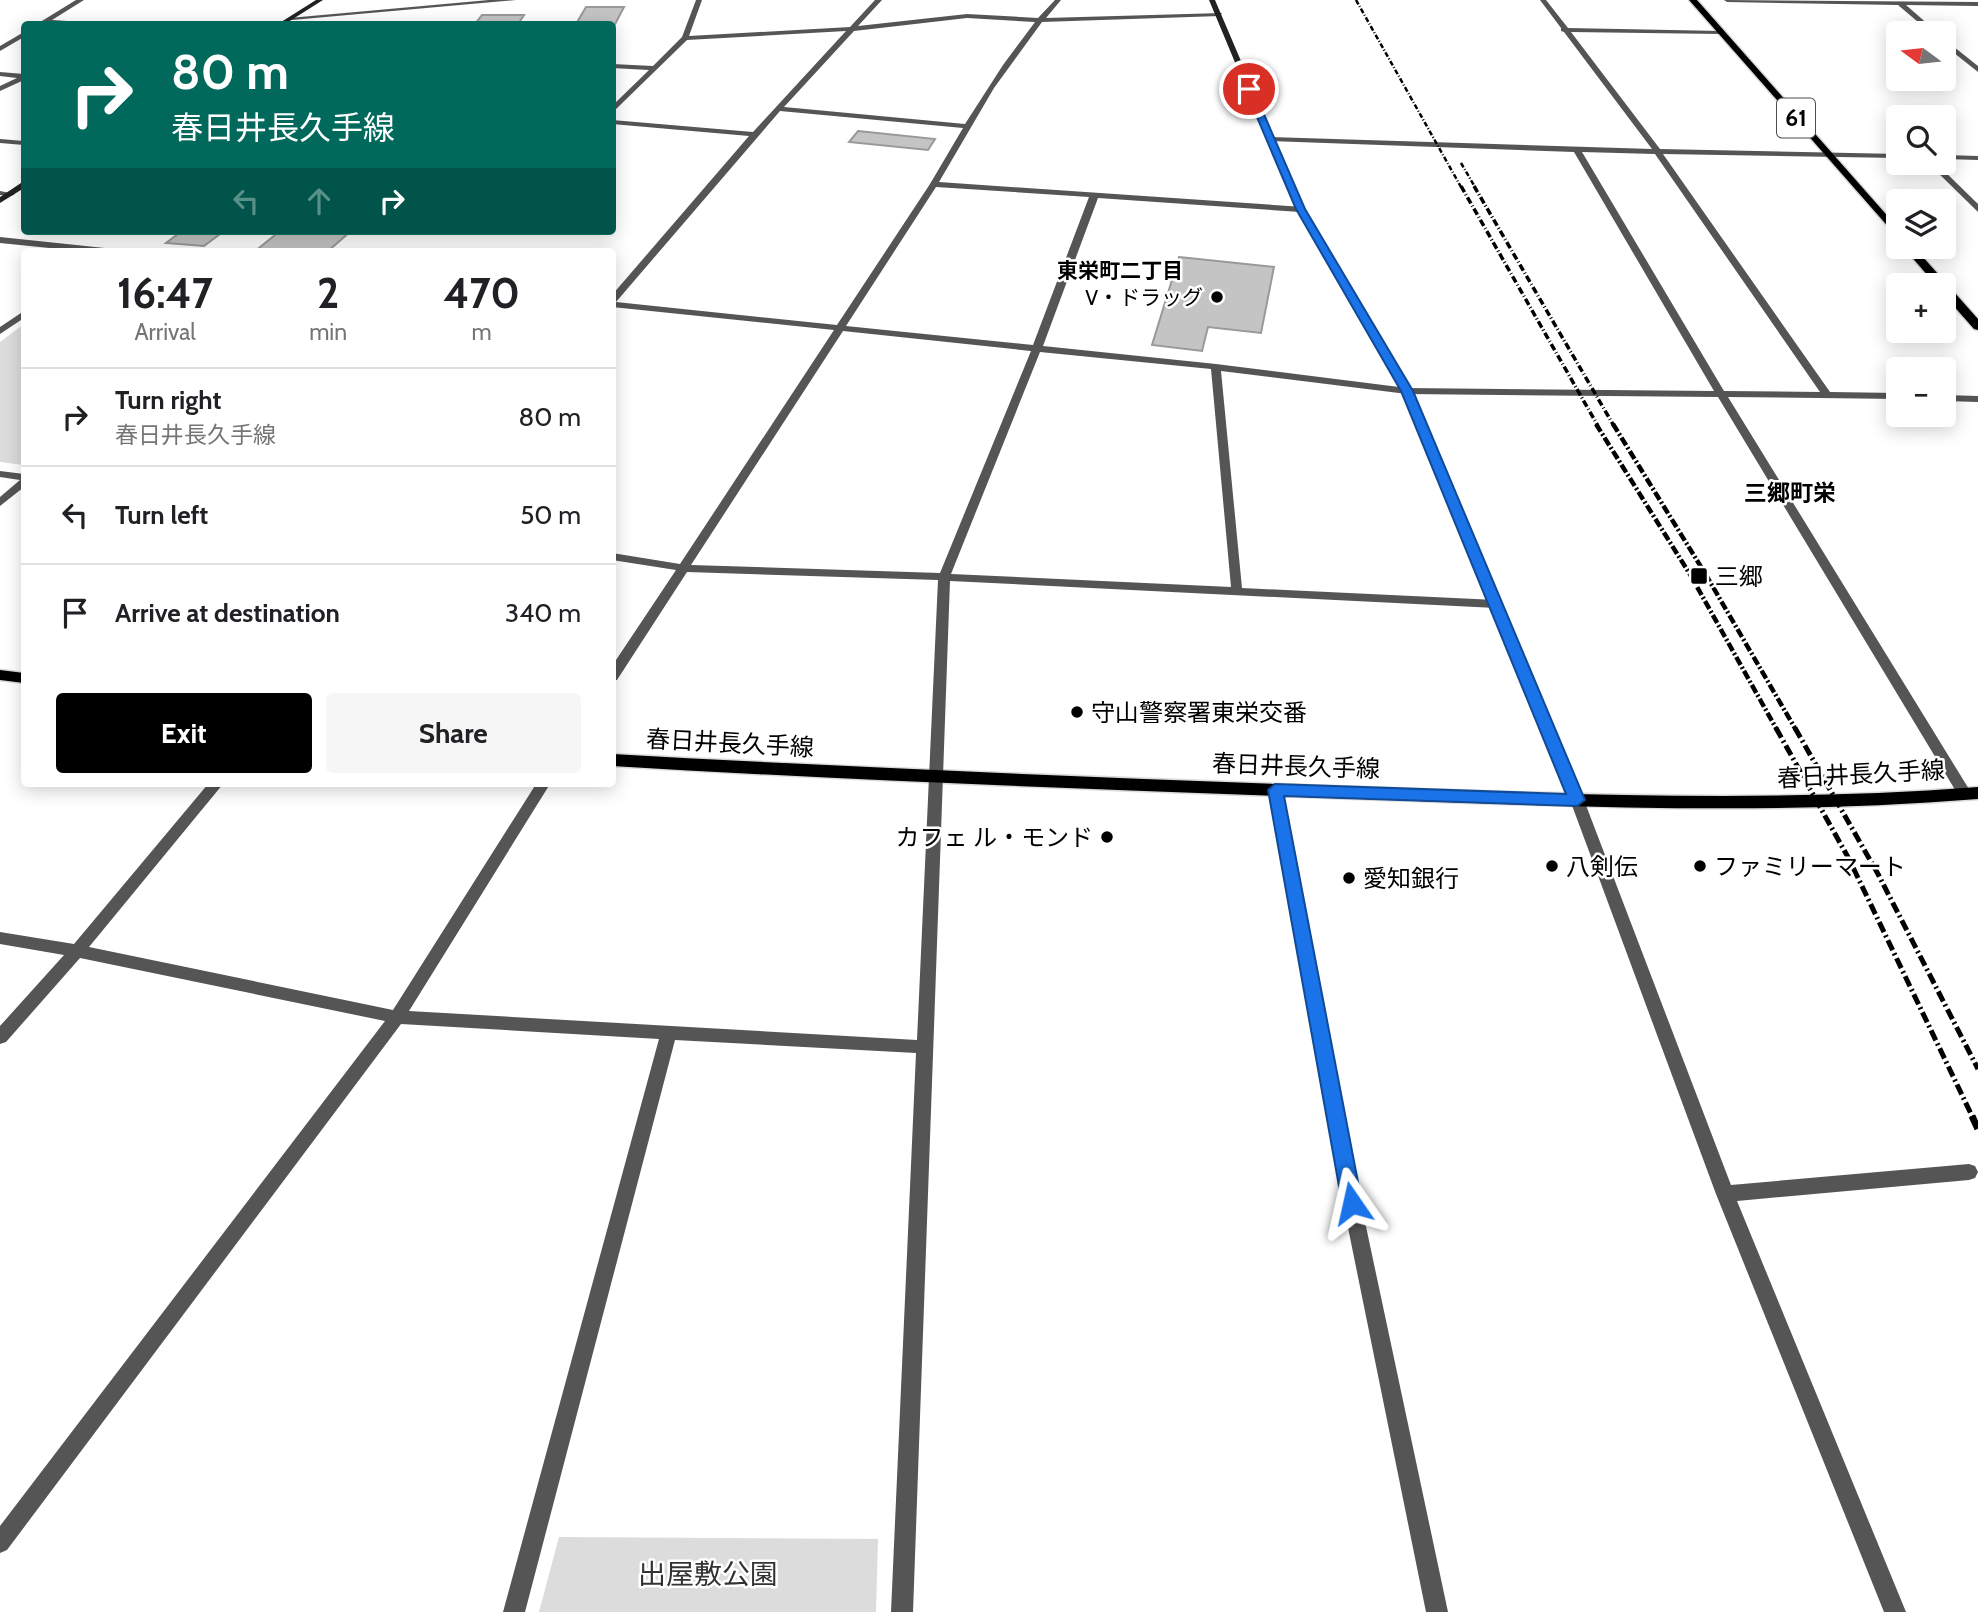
<!DOCTYPE html>
<meta charset="utf-8">
<style>
body{margin:0;font-family:Cabin,"Noto Sans JP",sans-serif;background:#f6f6f6;color:#202124;height:100vh;display:flex;flex-direction:column;font-size:26px;white-space:nowrap}
*{box-sizing:border-box;margin:0}
p{font-size:23px;color:#757577}
.icon{flex:none;width:38px;height:38px;fill:none;stroke:currentColor;stroke-width:2;stroke-linecap:round;stroke-linejoin:round}
.map{position:relative;flex:1;overflow:hidden}
.drawer{position:absolute;left:21px;top:248px;width:595px;height:539px;display:flex;flex-direction:column;background:#fff;border-radius:7px;box-shadow:0 4px 18px #0003}
.drawer>*{flex:none}
.guide{position:absolute;left:21px;top:21px;width:595px;height:214px;border-radius:7px;box-shadow:0 4px 18px #0003;background:#00695c;color:#fff;overflow:hidden}
.needle{width:46px;rotate:285deg}
.tools{position:absolute;left:1886px;top:21px;display:grid;gap:14px}
.tools a{display:grid;place-items:center;width:70px;height:70px;border-radius:7px;background:#fff;box-shadow:0 4px 18px #0003;font-size:35px}
.pin{position:absolute;display:grid;place-items:center;width:60px;height:60px;color:#fff;margin:-30px;border:4px solid #fff;border-radius:50%;box-shadow:0 2px 7px #0007}
.me{position:absolute;width:77px;margin:-38px;rotate:349deg;stroke-linejoin:round;filter:drop-shadow(0 0 5px #0008)}
.turn{display:flex;align-items:center;gap:24px;height:147px;padding:0 35px;font-size:32px}
.turn .icon{width:91px;height:91px;stroke-width:2.5}
.turn b{display:block;font-size:49px;line-height:60px}
.lanes{display:flex;align-items:center;height:66px;padding:0 35px;background:#0003;justify-content:center;gap:35px;direction:ltr}
.lanes .off{opacity:.35}
.eta{display:flex;justify-content:space-evenly;align-items:center;height:119px;text-align:center}
.eta b{font-size:42px;font-weight:700;line-height:49px}
.cta{display:flex;gap:14px;margin-top:auto;padding:14px 35px}
.cta a{flex:1;height:80px;border-radius:7px;background:#000;color:#fff;font-size:28px;font-weight:700;line-height:80px;text-align:center}
.cta a+a{background:#f6f6f6;color:#202124}
ul{padding:0;list-style:none}
li{display:flex;align-items:center;gap:21px;height:98px;padding:0 35px;border-top:2px solid #e0e0e0}
li div{flex:1}
li b{display:block;font-size:26px}
li em{font-style:normal}
.map>svg:first-child{display:block}
.green{fill:#dcdcdc}
.building{fill:#c4c4c4;stroke:#999;stroke-width:2}
.lines{fill:none;stroke-linecap:round;stroke-linejoin:round}
.primary-casing{stroke:#dbdbdb;stroke-width:3}
.street{fill:#555;fill-rule:evenodd}
.secondary{fill:#222;fill-rule:evenodd}
.primary{fill:#000;fill-rule:evenodd}
.rail-far4{stroke:#000;stroke-width:2.5;stroke-dasharray:5 2 1 2;stroke-linecap:butt}
.rail-far3{stroke:#000;stroke-width:3.5;stroke-dasharray:7 2.5 1 2.5;stroke-linecap:butt}
.rail-far2{stroke:#000;stroke-width:4.5;stroke-dasharray:9 2.5 2 2.5;stroke-linecap:butt}
.rail-far1{stroke:#000;stroke-width:5;stroke-dasharray:11 3.5 2 3.5;stroke-linecap:butt}
.rail{stroke:#000;stroke-width:7;stroke-dasharray:14 4.5 2.5 4.5;stroke-linecap:butt}
.route{fill:#1a73e8;stroke:#114b97;stroke-width:2}
.poi-dot{fill:#000;stroke:#fff;stroke-width:2.5}
.labels{text-anchor:middle;dominant-baseline:central;stroke-width:5;stroke-linejoin:round;paint-order:stroke}
.far-neighbourhood-label{font-size:21px;font-weight:bold;fill:#000;stroke:#fff}
.far-poi-label{font-size:21px;fill:#000;stroke:#fff;text-anchor:end}
.shield{fill:#fff;stroke:#4c4c4c;stroke-width:2}
.shield-label{font-size:23px;font-weight:bold;fill:#000}
.far-quarter-label{font-size:23px;font-weight:bold;fill:#000;stroke:#fff}
.poi-label{font-size:24px;fill:#000;stroke:#fff;text-anchor:start}
.street-label{font-size:24px;fill:#000;stroke:#fff}
.near-park-label{font-size:28px;fill:#333;stroke:#fff}
</style>
<div class="map">
<svg width="1978" height="1612" viewBox="0 0 1978 1612">
<rect width="100%" height="100%" fill="#fff"/>
<g class="green">
<path d="M24,324v141l-24,-3v-120z"/>
<path d="M559,1537l319,2 -2,73h-337z"/>
</g>
<g class="building">
<path d="M586,7h38l-12,23v-6h-36z"/>
<path d="M482,15h42l-6,9h-43z"/>
<path d="M858,131l77,8 -7,11 -79,-8z"/>
<path d="M182,231h42l-20,15 -38,-3z"/>
<path d="M280,231h71l-24,21h-73z"/>
<path d="M1179,257l95,10 -13,66 -53,-6 -6,24 -50,-6z"/>
</g>
<g class="lines">
<g class="primary-casing">
<g id="primary">
<path d="M1689,0h8l202,229v10z"/>
<path d="M1903,247h11l64,72v11l-4,-1 -30,-34v-10h-8z"/>
<path d="M0,670l24,3v10l-24,-3z"/>
<path d="M612,754c250,14 499,24 748,33 207,7 412,16 618,0v12c-206,17 -411,7 -618,0 -249,-9 -498,-18 -748,-33z"/>
</g>
</g>
<g class="street">
<path d="M76,0h8l-32,20 30,2 3,2h-48z"/>
<path d="M489,0h27l-224,20 -3,-2z"/>
<path d="M696,0h6l-13,36 161,-9 25,-27h7l-24,26 109,-12 71,4 17,-18h6l-15,18 176,-5 -2,3 -178,6 -48,66 -55,94 364,25 1,2 -4,3 -202,-14 -55,148 173,18 191,24 307,3 -140,-239 -305,-11h-3v-4l386,12 -88,-117 -3,-1v-3l-21,-28h6l22,28 154,3 -2,3 -149,-2 89,117 239,5v4l-236,-4 167,238 69,1v6l-171,-2 244,397 -7,5 -5,-1 -242,-401 -311,-3 -186,-23 21,217 254,12 6,4 -6,4 -546,-27 -37,1031h-22l25,-559 -241,-13 -150,572h-22l156,-573 -258,-15 -394,526 -7,3v-27l385,-505 -305,-63 -74,84 -6,2v-18l64,-71 -64,-11v-12l74,12 134,-160h15l-134,163 304,63 143,-226h14l-141,227 508,29 21,-460 -251,-8 -70,108 -5,1v-15l64,-96 -64,-10v-7l68,11 154,-234 -222,-23v-12l137,-159 -137,-12v-4l141,12 93,-101 -159,9 -75,73v-7l37,-36 -37,-2v-4l41,2 29,-29zM967,18l68,4 -32,43 -38,59 -181,-17 70,-76zM780,111l183,17 -33,56 -93,141 -221,-23zM1582,152l73,2 165,238 -96,-1zM936,187l153,10 -56,148 -187,-19zM843,331l188,20 -91,222 -249,-8zM1040,352l171,17 20,218 -280,-13z"/>
<path d="M1724,0l254,2v4l-72,-1 32,28h-7l-33,-28 -171,-3z"/>
<path d="M24,32v5l-24,14v-5z"/>
<path d="M1944,39l34,27v6l-34,-27z"/>
<path d="M0,72l24,2v6l-24,11v-5l17,-8 -17,-2z"/>
<path d="M0,139l24,2v4l-24,-2z"/>
<path d="M1944,155l34,1v4l-34,-1z"/>
<path d="M1928,163h8l42,41v8z"/>
<path d="M0,191l15,3 -4,2 -11,-1z"/>
<path d="M0,237l114,12 4,3h-29l-89,-9z"/>
<path d="M24,311v7l-24,16v-7z"/>
<path d="M1944,395l34,1v6l-34,-1z"/>
<path d="M0,471l24,3v13l-24,19v-9l20,-17 -20,-3z"/>
<path d="M1275,785l7,5 79,413 87,409h-22l-83,-409 -75,-413z"/>
<path d="M1577,795l7,5 147,385 238,-21 6,2 3,6 -3,6 -6,2 -232,21 169,411h-22l-168,-418 -146,-394z"/>
</g>
<g class="secondary">
<path d="M316,0h7l-38,24h-7z"/>
<path d="M1209,0h6l89,209 108,182 172,409 -2,4 -5,1 -7,-5 -168,-409 -106,-182z"/>
<path d="M21,183h3v5l-24,15v-6z"/>
</g>
<use href="#primary" class="primary"/>
<g class="rail-far4">
<path d="M1356,0l105,187"/>
<path d="M1461,163l14,24"/>
</g>
<g class="rail-far3">
<path d="M1461,186l137,240"/>
<path d="M1474,186l140,240"/>
</g>
<g class="rail-far2">
<path d="M1596,424l95,152 86,154"/>
<path d="M1613,424l93,151 90,155"/>
</g>
<g class="rail-far1">
<path d="M1776,728l73,131 124,259"/>
<path d="M1795,728l83,146 100,195"/>
</g>
<path class="rail" d="M1972,1116l6,13"/>
</g>
<path class="route" d="M1249,87l4,2 52,120 108,182 172,409 -8,6 -293,-10 78,407 -2,7 -8,2 -7,-2 -3,-7 -74,-413 7,-6 291,10 -165,-403 -105,-182 -51,-120z"/>
<g class="poi-dot">
<circle cx="1217" cy="297" r="7"/>
<rect x="1690" y="567" width="18" height="18" rx="3.5"/>
<circle cx="1077" cy="712" r="7"/>
<circle cx="1107" cy="837" r="7"/>
<circle cx="1552" cy="866" r="7"/>
<circle cx="1700" cy="866" r="7"/>
<circle cx="1349" cy="878" r="7"/>
</g>
<g class="labels">
<g class="far-neighbourhood-label">
<text x="1120" y="270">東栄町二丁目</text>
</g>
<g class="far-poi-label">
<text x="1203" y="297">V・ドラッグ</text>
</g>
<rect class="shield" x="1777" y="98.5" width="38" height="39" rx="5"/>
<g class="shield-label">
<text x="1796" y="118">61</text>
</g>
<g class="far-quarter-label">
<text x="1790" y="493">三郷町栄</text>
</g>
<g class="poi-label">
<text x="1715" y="576">三郷</text>
<text x="1091" y="712">守山警察署東栄交番</text>
<text x="1093" y="837" text-anchor="end">カフェ ル・モンド</text>
<text x="1566" y="866">八剣伝</text>
<text x="1714" y="866">ファミリーマート</text>
<text x="1363" y="878">愛知銀行</text>
</g>
<g class="street-label">
<text transform="translate(730 743) rotate(3)">春日井長久手線</text>
<text transform="translate(1296 766) rotate(2)">春日井長久手線</text>
<text transform="translate(1861 774) rotate(-3)">春日井長久手線</text>
</g>
<g class="near-park-label">
<text x="708" y="1574">出屋敷公園</text>
</g>
</g>
</svg>
<div class="tools">
<a><svg class="needle" viewBox="-14 -14 28 28"><path d="M0-13l5 13h-10z" fill="#e53935"/><path d="M0 13l5-13h-10z" fill="#757577"/></svg></a>
<a><svg class="icon" aria-label="search" viewBox="0 0 24 24"><circle cx="10" cy="10" r="6"/><path d="M15 15l6 6"/></svg></a>
<a><svg class="icon" aria-label="layers" viewBox="0 0 24 24"><path d="M12 4l9 5-9 5-9-5zM3 14l9 5 9-5"/></svg></a>
<a>+</a>
<a>−</a>
</div>
<div class="pin" style="left:1249px;top:89px;background:#d93025"><svg class="icon" aria-label="arrive" viewBox="0 0 24 24"><path d="M6 21V4h12l-3 4 3 4H6"/></svg></div>
<svg class="me" style="left:1352px;top:1203px" viewBox="-20 -20 40 40"><path d="M0-17L14 15 0 8-14 15z" fill="#1a73e8" stroke="#fff" stroke-width="4"/></svg>
<div class="guide">
<div class="turn"><svg class="icon" aria-label="right" viewBox="0 0 24 24"><path d="M7 20v-9h11M14 6l5 5-5 5"/></svg><div><b>80 m</b>春日井長久手線</div></div>
<div class="lanes"><svg class="icon off" aria-label="left" viewBox="0 0 24 24"><path d="M17 20v-9H6M10 6l-5 5 5 5"/></svg><svg class="icon off" aria-label="ahead" viewBox="0 0 24 24"><path d="M12 20V5M6 11l6-6 6 6"/></svg><svg class="icon" aria-label="right" viewBox="0 0 24 24"><path d="M7 20v-9h11M14 6l5 5-5 5"/></svg></div>
</div>
<section class="drawer">
<div class="eta">
<div><b>16:47</b><p>Arrival</p></div>
<div><b>2</b><p>min</p></div>
<div><b>470</b><p>m</p></div>
</div>
<ul>
<li><svg class="icon" aria-label="right" viewBox="0 0 24 24"><path d="M7 20v-9h11M14 6l5 5-5 5"/></svg><div><b>Turn right</b><p>春日井長久手線</p></div><em>80 m</em></li>
<li><svg class="icon" aria-label="left" viewBox="0 0 24 24"><path d="M17 20v-9H6M10 6l-5 5 5 5"/></svg><div><b>Turn left</b></div><em>50 m</em></li>
<li><svg class="icon" aria-label="arrive" viewBox="0 0 24 24"><path d="M6 21V4h12l-3 4 3 4H6"/></svg><div><b>Arrive at destination</b></div><em>340 m</em></li>
</ul>
<div class="cta"><a>Exit</a><a>Share</a></div>
</section>
</div>
